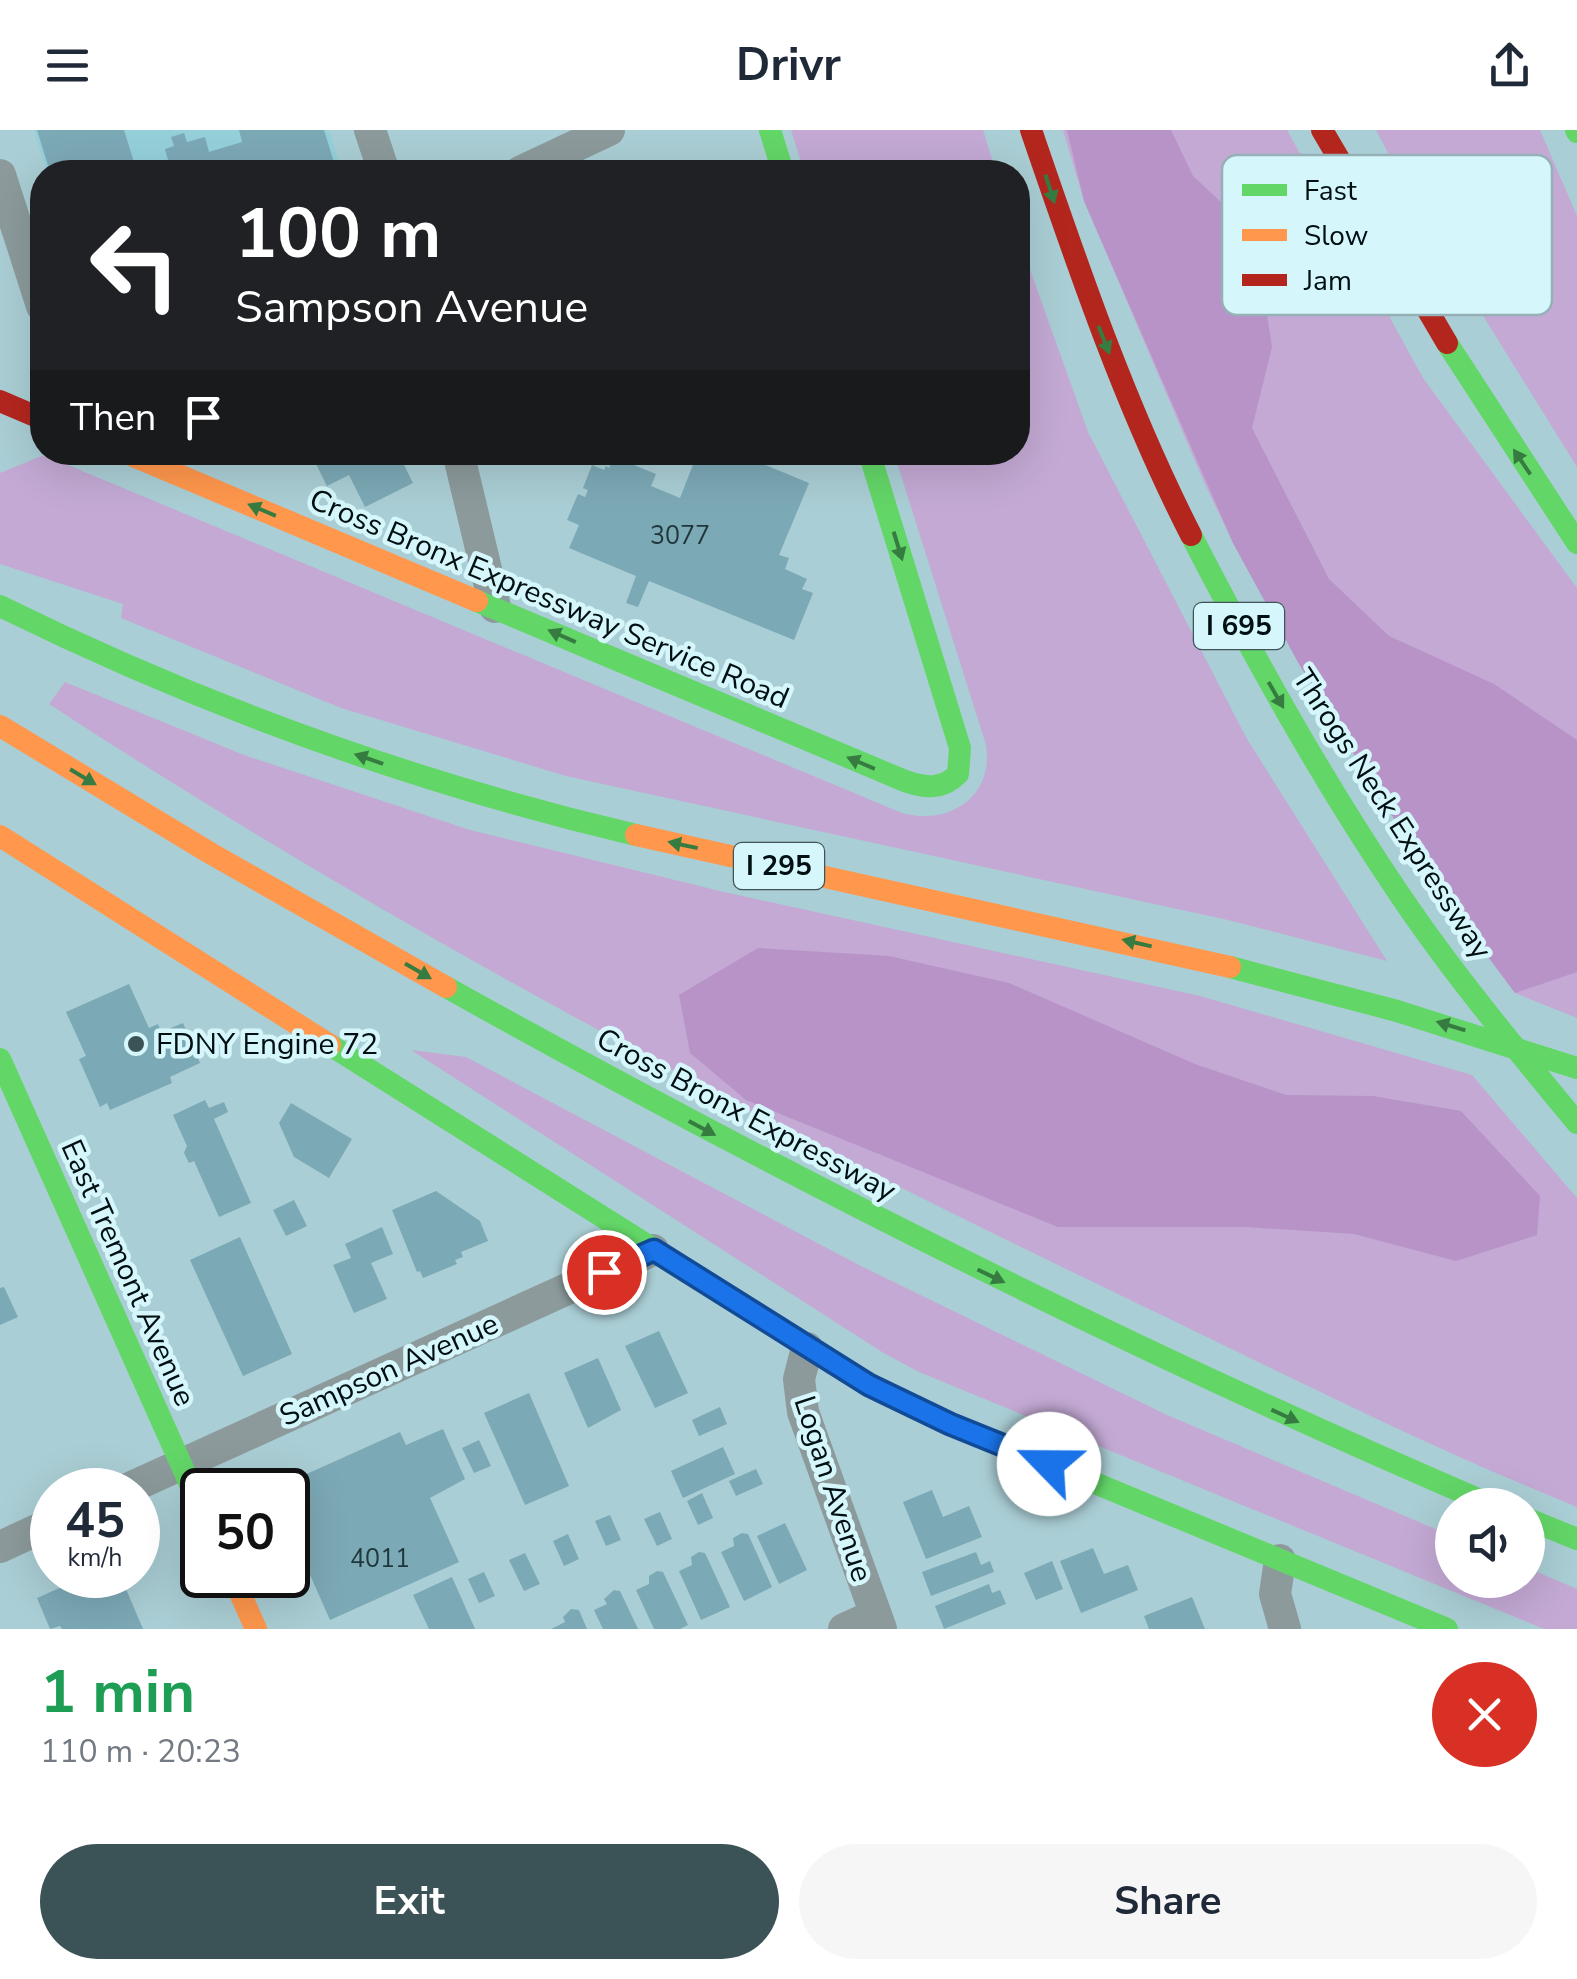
<!DOCTYPE html>
<meta charset="utf-8">
<style>
body{margin:0;font-family:"Nunito Sans",sans-serif;background:#f6f6f7;color:#1f2937;height:100vh;display:flex;flex-direction:column;font-size:38px;white-space:nowrap}
*{box-sizing:border-box;margin:0}
p{font-size:32px;color:#747a83}
.icon{flex:none;width:55px;height:55px;fill:none;stroke:currentColor;stroke-width:2;stroke-linecap:round;stroke-linejoin:round}
.map{position:relative;height:1499px;overflow:hidden}
.drawer{display:flex;flex-direction:column;background:#fff;flex:1}
.drawer>*{flex:none}
.banner{position:absolute;left:30px;top:30px;width:1000px;height:305px;border-radius:40px;box-shadow:0 10px 40px #0002;background:#202124;color:#fff;overflow:hidden}
.fabs{position:absolute;left:1435px;top:1358px;display:grid;gap:20px}
.fabs a{display:grid;place-items:center;width:110px;height:110px;border-radius:50%;background:#fff;box-shadow:0 10px 40px #0002;font-size:50px}
.speed{position:absolute;left:30px;top:1338px;display:flex;gap:20px;font-size:50px;font-weight:700;text-align:center}
.speed>*{display:grid;place-content:center;width:130px;height:130px;border-radius:50%;background:#fff;box-shadow:0 10px 40px #0002;line-height:1}
.speed small{font-size:25px;font-weight:400}
.speed .limit{border:5px solid #111;border-radius:15px;background:#fff;color:#111}
.pin{position:absolute;display:grid;place-items:center;width:85px;height:85px;color:#fff;margin:-42px;border:5px solid #fff;border-radius:50%;box-shadow:0 2px 10px #0007}
.me{position:absolute;width:110px;margin:-55px;rotate:293deg;stroke-linejoin:round;filter:drop-shadow(0 0 8px #0008)}
.turn{display:flex;align-items:center;gap:35px;height:210px;padding:0 40px;font-size:45px}
.turn .icon{width:130px;height:130px;stroke-width:2.5}
.turn b{display:block;font-size:70px;line-height:85px}
.then{display:flex;align-items:center;height:95px;padding:0 40px;background:#0003;gap:20px;font-size:38px}
.round{display:grid;place-items:center;flex:none;width:105px;height:105px;border-radius:52px;background:#f6f6f7}
.summary{display:flex;align-items:center;justify-content:space-between;height:170px;padding:0 40px}
h1{font-size:60px;font-weight:700;line-height:75px;color:#1e9e55}
.cta{display:flex;gap:20px;margin-top:auto;padding:20px 40px}
.cta a{flex:1;height:115px;border-radius:60px;background:#3b5256;color:#fff;font-size:40px;font-weight:700;line-height:115px;text-align:center}
.cta a+a{background:#f6f6f7;color:#1f2937}
header{display:flex;justify-content:space-between;align-items:center;height:130px;padding:0 40px;background:#fff;font-size:45px;font-weight:700}
.map>svg:first-child{display:block}
.built{fill:#95d0da}
.green{fill:#c3a9d4}
.forest{fill:#b793c8}
.building{fill:#7ca9b6}
.lines{fill:none;stroke-linecap:round;stroke-linejoin:round}
.street{stroke:#8c9a9c;stroke-width:32}
.fast{stroke:#63d668;stroke-width:22}
.slow{stroke:#ff974d;stroke-width:22}
.jam{stroke:#b3261e;stroke-width:22}
.oneway{fill:#367c41}
.route-casing{stroke:#114b97;stroke-width:25}
.route{stroke:#1a73e8;stroke-width:18}
.poi-dot{fill:#3b5256;stroke:#d5f6fb;stroke-width:4}
.labels{text-anchor:middle;dominant-baseline:central;stroke-width:9;stroke-linejoin:round;paint-order:stroke}
.number-label{font-size:25px;fill:#1f363b}
.shield{fill:#d5f6fb;stroke:#405458;stroke-width:2.5}
.shield-label{font-size:28px;font-weight:bold;fill:#000f12}
.street-label{font-size:30px;fill:#000f12;stroke:#d5f6fb}
.poi-label{font-size:30px;fill:#000f12;stroke:#d5f6fb;text-anchor:start}
.key{fill:#d5f6fb;stroke:#95b1b5;stroke-width:2.5}
.key-label{font-size:28px;fill:#000f12}
</style>
<header><svg class="icon" aria-label="menu" viewBox="0 0 24 24"><path d="M4 6h16M4 12h16M4 18h16"/></svg>Drivr<svg class="icon" aria-label="share" viewBox="0 0 24 24"><path d="M12 15V3M7 8l5-5 5 5M5 13v7h14v-7"/></svg></header>
<div class="map">
<svg width="1577" height="1499" viewBox="0 0 1577 1499">
<rect width="100%" height="100%" fill="#aaced5"/>
<path class="built" d="M34,0h295l13,42h-295z"/>
<g class="green">
<path d="M791,0h192l13,42h-192z"/>
<path d="M1063,0h224l136,248 154,210v430l-62,-25 -41,-55 -87,-130 -88,-144 -66,-121 -29,-61 -120,-281z"/>
<path d="M1376,0h164l37,86v251l-156,-251z"/>
<path d="M1018,106l70,196 159,307 140,222 -159,-41 -662,-144 -225,-68 -220,-90 2,-14 -123,-40v-91l44,-18 858,358c47,13 92,-16 84,-68l-92,-292 124,-1z"/>
<path d="M65,552l179,73 226,75 250,61 480,105 272,79 105,123v309c-156,-63 -305,-139 -457,-212 -367,-176 -730,-368 -1071,-591z"/>
<path d="M411,920l55,7 393,208 308,150 285,121v44h76v-12l49,21v40h-33l-625,-257 -37,-20z"/>
</g>
<g class="forest">
<path d="M1067,0h104l22,46 61,57 18,114 -20,81 77,151 60,57 105,48 83,56v232l-62,21 -41,-55 -87,-130 -88,-144 -66,-121 -149,-342z"/>
<path d="M758,818l131,8 120,27 186,81 91,31 87,1 88,15 79,85 -3,39 -81,26 -102,-27 -108,-7h-188l-312,-127 -56,-47 -11,-58z"/>
</g>
<g class="building">
<path d="M37,0h87l13,42h-87z"/>
<path d="M239,0h85l13,42h-193l25,-8 -4,-15 9,-3 -3,-9 13,-4 3,9 18,-5 4,15 33,-10z"/>
<path d="M310,322h104l-13,7 12,24 -48,24 -16,-32 -22,11z"/>
<path d="M698,322h70l-5,12 46,19 -30,72 10,3 -4,11 22,10 -5,10 11,4 -19,47 -145,-59 -11,26 -12,-4 10,-27 -67,-28 10,-23 -12,-5 11,-26 7,3 3,-7 -5,-2 9,-23 12,5 2,-4 3,2 5,-11 42,17 -5,12 29,12z"/>
<path d="M129,854l20,44 9,-4 3,8 22,-9 17,40 -30,14 2,6 -62,27 -3,-7 -7,4 -21,-48 7,-3 -20,-44z"/>
<path d="M205,970l4,8 15,-6 4,10 -14,7 37,84 -32,14 -25,-56 -5,2 -5,-10 3,-7 -14,-31z"/>
<path d="M291,973l61,36 -23,39 -35,-21 -15,-34z"/>
<path d="M436,1061l44,30 8,20 -27,11 2,5 -8,3 2,4 -34,14 -3,-7 -3,1 -25,-62z"/>
<path d="M294,1070l13,26 -21,10 -13,-26z"/>
<path d="M382,1097l11,27 -22,9 16,36 -33,14 -21,-48 18,-7 -6,-14z"/>
<path d="M240,1107l52,117 -49,22 -53,-116z"/>
<path d="M4,1157l14,30 -18,8v-37z"/>
<path d="M659,1201l29,62 -33,15 -30,-62z"/>
<path d="M598,1228l23,52 -33,18 -24,-55z"/>
<path d="M529,1263l40,93 -44,19 -41,-92z"/>
<path d="M720,1277l7,17 -28,12 -7,-16z"/>
<path d="M443,1299l22,50 -35,19 29,64 -129,58 -42,-95v-35h-17l129,-58 6,13z"/>
<path d="M479,1310l12,26 -17,7 -12,-25z"/>
<path d="M723,1317l12,27 -52,24 -12,-27z"/>
<path d="M756,1339l7,15 -27,12 -7,-15z"/>
<path d="M932,1360l11,27 26,-11 13,31 -56,22 -23,-57z"/>
<path d="M702,1363l11,25 -15,7 -11,-24z"/>
<path d="M660,1382l12,27 -15,7 -13,-27z"/>
<path d="M610,1385l11,25 -15,6 -11,-25z"/>
<path d="M785,1393l22,47 -28,14 -22,-48z"/>
<path d="M742,1403l6,1 24,53 -28,14 -23,-49 13,-6 -1,-8z"/>
<path d="M568,1404l11,25 -15,7 -11,-25z"/>
<path d="M1093,1418l11,26 24,-9 10,25 -57,23 -21,-52z"/>
<path d="M699,1422l6,1 25,54 -29,13 -22,-49 13,-6 -1,-8z"/>
<path d="M976,1422l5,13 9,-4 4,11 -63,24 -9,-24z"/>
<path d="M525,1423l15,31 -16,7 -15,-31z"/>
<path d="M1052,1431l11,28 -27,11 -12,-27z"/>
<path d="M657,1441l6,1 25,53 -8,4h-26l-18,-39 13,-6v-8z"/>
<path d="M484,1442l11,24 -16,7 -11,-24z"/>
<path d="M89,1445h31l23,54h-81l-2,-3 -10,3 -13,-31z"/>
<path d="M452,1447l23,52h-46l-16,-34z"/>
<path d="M989,1454l3,9 8,-3 6,14 -62,25 -9,-23z"/>
<path d="M614,1460l6,1 18,38h-35l-9,-19 13,-6 -3,-5z"/>
<path d="M1192,1467l13,32h-56l-5,-13z"/>
<path d="M571,1479l8,1 8,19h-36l14,-7 -2,-5z"/>
</g>
<g class="lines">
<g class="street">
<path d="M370,0l14,42"/>
<path d="M520,42l89,-42"/>
<path d="M0,45l42,131"/>
<path d="M458,322l37,155"/>
<path d="M807,1218l-8,31 4,33 78,217"/>
<path d="M125,1360l528,-240"/>
<path d="M0,1417l52,-24"/>
<path d="M1280,1430l-5,34 10,35"/>
<path d="M844,1499l31,-14"/>
</g>
<g class="fast">
<path d="M770,0l13,42"/>
<path d="M1576,0l1,2"/>
<path d="M1447,213l130,200"/>
<path d="M1191,405c64,124 131,245 209,360 54,80 116,154 177,228"/>
<path d="M477,471l428,180c20,7 37,9 53,-7l2,-26 -91,-296"/>
<path d="M0,476c203,100 415,177 636,229"/>
<path d="M1230,837l167,44 180,57"/>
<path d="M446,857c341,190 688,365 1046,518"/>
<path d="M330,915l539,340 81,38 497,206"/>
<path d="M0,929l202,452"/>
<path d="M1528,1389l49,20"/>
</g>
<g class="slow">
<path d="M124,322l353,149"/>
<path d="M0,596l210,127 236,134"/>
<path d="M636,705l594,132"/>
<path d="M0,706l330,209"/>
<path d="M232,1445l24,54"/>
</g>
<g class="jam">
<path d="M1031,0c47,137 94,276 160,405"/>
<path d="M1322,0l125,213"/>
<path d="M0,271l42,18"/>
</g>
</g>
<defs><path id="oneway-solid" d="M-6-.8H1V-3.2L6.5 0L1 3.2V.8H-6Z" transform="scale(2.5)"/></defs>
<g class="oneway">
<use href="#oneway-solid" transform="translate(1050 59) rotate(72)"/>
<use href="#oneway-solid" transform="translate(1104 210) rotate(68)"/>
<use href="#oneway-solid" transform="translate(1522 332) rotate(-124)"/>
<use href="#oneway-solid" transform="translate(262 380) rotate(-157)"/>
<use href="#oneway-solid" transform="translate(898 416) rotate(73)"/>
<use href="#oneway-solid" transform="translate(562 506) rotate(-156)"/>
<use href="#oneway-solid" transform="translate(1276 565) rotate(60)"/>
<use href="#oneway-solid" transform="translate(369 629) rotate(-161)"/>
<use href="#oneway-solid" transform="translate(861 633) rotate(-157)"/>
<use href="#oneway-solid" transform="translate(83 647) rotate(31)"/>
<use href="#oneway-solid" transform="translate(683 715) rotate(-168)"/>
<use href="#oneway-solid" transform="translate(1137 813) rotate(-167)"/>
<use href="#oneway-solid" transform="translate(418 841) rotate(30)"/>
<use href="#oneway-solid" transform="translate(1451 896) rotate(-163)"/>
<use href="#oneway-solid" transform="translate(702 998) rotate(28)"/>
<use href="#oneway-solid" transform="translate(991 1146) rotate(26)"/>
<use href="#oneway-solid" transform="translate(1285 1286) rotate(25)"/>
</g>
<g class="lines">
<g class="route-casing">
<path id="route" d="M604,1142l50,-22 215,135 81,39 99,40"/>
</g>
<use href="#route" class="route"/>
</g>
<circle class="poi-dot" cx="136" cy="914" r="10"/>
<g class="labels">
<g class="number-label">
<text x="680" y="406">3077</text>
<text x="380" y="1429">4011</text>
</g>
<g class="shield">
<rect x="1194" y="473" width="90" height="46" rx="8"/>
<rect x="734" y="713" width="90" height="46" rx="8"/>
</g>
<g class="shield-label">
<text x="1239" y="496">I 695</text>
<text x="779" y="736">I 295</text>
</g>
<g class="street-label">
<text transform="translate(549 469) rotate(23)">Cross Bronx Expressway Service Road</text>
<text transform="translate(1392 684) rotate(57)">Throgs Neck Expressway</text>
<text transform="translate(746 985) rotate(28)">Cross Bronx Expressway</text>
<text transform="translate(128 1143) rotate(66)">East Tremont Avenue</text>
<text transform="translate(389 1240) rotate(-24)">Sampson Avenue</text>
<text transform="translate(833 1359) rotate(72)">Logan Avenue</text>
</g>
<g class="poi-label">
<text x="156" y="914">FDNY Engine 72</text>
</g>
</g>
<rect x="1222" y="25" width="330" height="160" rx="15" class="key"/>
<rect x="1242" y="54" width="45" height="12" fill="#63d668"/>
<rect x="1242" y="99" width="45" height="12" fill="#ff974d"/>
<rect x="1242" y="144" width="45" height="12" fill="#b3261e"/>
<g class="key-label">
<text x="1304" y="70">Fast</text>
<text x="1304" y="115">Slow</text>
<text x="1304" y="160">Jam</text>
</g>
</svg>
<div class="fabs">
<a><svg class="icon" aria-label="sound" viewBox="0 0 24 24"><path d="M4 9h4l5-4v14l-5-4H4zM17 9q2 3 0 6"/></svg></a>
</div>
<div class="speed"><div>45<small>km/h</small></div><div class="limit">50</div></div>
<div class="pin" style="left:604px;top:1142px;background:#d93025"><svg class="icon" aria-label="arrive" viewBox="0 0 24 24"><path d="M6 21V4h12l-3 4 3 4H6"/></svg></div>
<svg class="me" style="left:1049px;top:1334px" viewBox="-20 -20 40 40"><circle r="19" fill="#fff"/><path d="M0-13L10 11 0 6-10 11z" fill="#1a73e8"/></svg>
<div class="banner">
<div class="turn"><svg class="icon" aria-label="left" viewBox="0 0 24 24"><path d="M17 20v-9H6M10 6l-5 5 5 5"/></svg><div><b>100 m</b>Sampson Avenue</div></div>
<div class="then">Then<svg class="icon" aria-label="arrive" viewBox="0 0 24 24"><path d="M6 21V4h12l-3 4 3 4H6"/></svg></div>
</div>
</div>
<section class="drawer">
<div class="summary"><div><h1>1 min</h1><p>110 m · 20:23</p></div><a class="round" style="background:#d93025;color:#fff"><svg class="icon" aria-label="close" viewBox="0 0 24 24"><path d="M6 6l12 12M18 6L6 18"/></svg></a></div>
<div class="cta"><a>Exit</a><a>Share</a></div>
</section>
